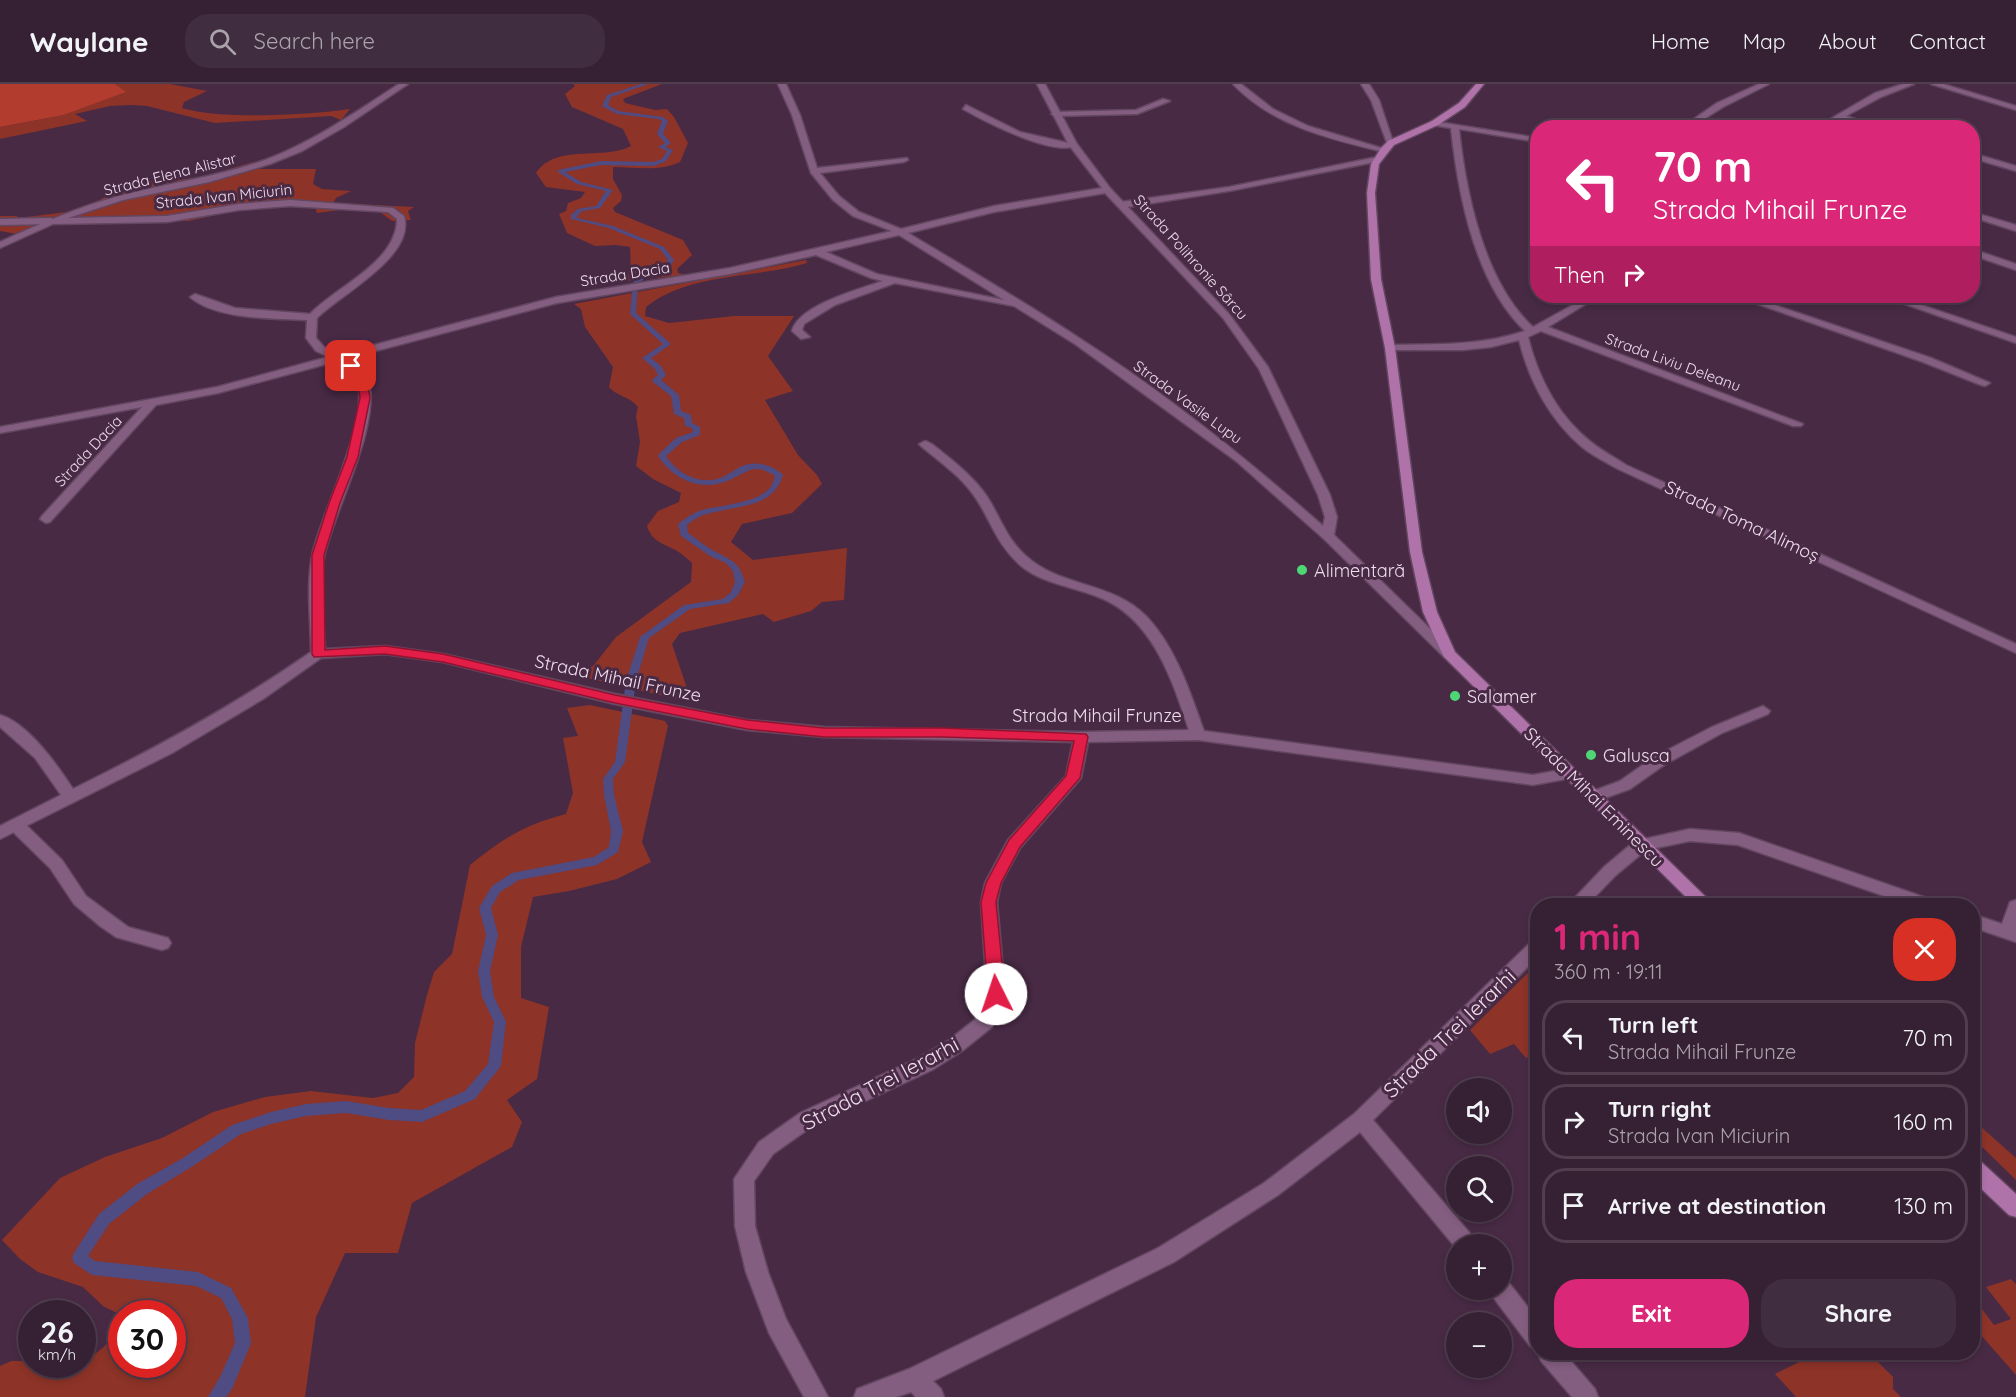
<!DOCTYPE html>
<meta charset="utf-8">
<style>
body{margin:0;font-family:Quicksand,sans-serif;background:#412d40;color:#f1f3f6;height:100vh;display:flex;flex-direction:column;font-size:22px;white-space:nowrap}
*{box-sizing:border-box;margin:0}
p{font-size:20px;color:#aaa3ac}
.icon{flex:none;width:33px;height:33px;fill:none;stroke:currentColor;stroke-width:2;stroke-linecap:round;stroke-linejoin:round}
.map{position:relative;flex:1;overflow:hidden}
.details{position:absolute;left:1530px;top:814px;width:450px;height:462px;display:flex;flex-direction:column;background:#362034;border-radius:24px;box-shadow:0 3px 9px #0003,0 0 0 2px #503e4f}
.details>*{flex:none}
.guide{position:absolute;left:1530px;top:36px;width:450px;height:183px;border-radius:24px;box-shadow:0 3px 9px #0003,0 0 0 2px #503e4f;background:#db2777;color:#fff;overflow:hidden}
.fabs{position:absolute;left:1446px;top:994px;display:grid;gap:12px}
.fabs a{display:grid;place-items:center;width:66px;height:66px;border-radius:50%;background:#362034;box-shadow:0 3px 9px #0003,0 0 0 2px #503e4f;font-size:30px}
.speed{position:absolute;left:18px;top:1216px;display:flex;gap:12px;font-size:30px;font-weight:700;text-align:center}
.speed>*{display:grid;place-content:center;width:78px;height:78px;border-radius:50%;background:#362034;box-shadow:0 3px 9px #0003,0 0 0 2px #503e4f;line-height:1}
.speed small{font-size:15px;font-weight:400}
.speed .limit{border:9px solid #d22;background:#fff;color:#111}
.pin{position:absolute;display:grid;place-items:center;width:51px;height:51px;color:#fff;margin:-26px;border-radius:12px;box-shadow:0 3px 9px #0006}
.me{position:absolute;width:66px;margin:-33px;rotate:356deg;stroke-linejoin:round;filter:drop-shadow(0 0 4px #0008)}
.turn{display:flex;align-items:center;gap:21px;height:126px;padding:0 24px;font-size:27px}
.turn .icon{width:78px;height:78px;stroke-width:2.5}
.turn b{display:block;font-size:42px;line-height:51px}
.then{display:flex;align-items:center;height:57px;padding:0 24px;background:#0003;gap:12px;font-size:22px}
.round{display:grid;place-items:center;flex:none;width:63px;height:63px;border-radius:24px;background:#412d40}
.head{display:flex;align-items:center;justify-content:space-between;height:102px;padding:0 24px}
h1{font-size:36px;font-weight:700;line-height:45px;color:#db2777}
.primary-button{display:flex;gap:12px;margin-top:auto;padding:12px 24px}
.primary-button a{flex:1;height:69px;border-radius:24px;background:#db2777;color:#fff;font-size:24px;font-weight:700;line-height:69px;text-align:center}
.primary-button a+a{background:#412d40;color:#f1f3f6}
ul{padding:0;list-style:none}
li{display:flex;align-items:center;gap:18px;height:75px;margin:0 12px 9px;padding:0 12px;border:3px solid #503e4f;border-radius:24px}
li div{flex:1}
li b{display:block;font-size:22px}
li em{font-style:normal}
header{display:flex;align-items:center;gap:36px;box-sizing:border-box;height:84px;padding:0 30px;background:#362034;border-bottom:2px solid #503e4f}
header strong{font-size:28px}
nav{display:flex;gap:33px;margin-inline-start:auto;font-size:21px}
.search{width:420px;height:54px;background:#412d40;display:flex;align-items:center;gap:15px;box-sizing:border-box;padding:0 21px;border-radius:24px;color:#aaa3ac;font-size:22px}
.map>svg:first-child{display:block}
.green{fill:#8d3328}
.forest{fill:#b23c2e}
.lines{fill:none;stroke-linecap:round;stroke-linejoin:round}
.stream{fill:#4f4b83;fill-rule:evenodd}
.service-casing{stroke:#634660;stroke-width:3}
.minor-casing{stroke:#634660;stroke-width:3}
.secondary-casing{stroke:#634660;stroke-width:3}
.service{fill:#845e81;fill-rule:evenodd}
.minor{fill:#845e81;fill-rule:evenodd}
.secondary{fill:#af73aa;fill-rule:evenodd}
.route{fill:#e11d48;stroke:#92132f;stroke-width:1.5}
.poi-dot{fill:#4ed675;stroke:#482a45;stroke-width:2}
.labels{text-anchor:middle;dominant-baseline:central;stroke-width:6;stroke-linejoin:round;paint-order:stroke}
.far-street-label{font-size:15px;fill:#efdced;stroke:#482a45}
.street-label{font-size:18px;fill:#efdced;stroke:#482a45}
.poi-label{font-size:18px;fill:#efdced;stroke:#482a45;text-anchor:start}
.near-street-label{font-size:21px;fill:#efdced;stroke:#482a45}
</style>
<header>
<strong>Waylane</strong>
<div class="search"><svg class="icon" aria-label="search" viewBox="0 0 24 24"><circle cx="10" cy="10" r="6"/><path d="M15 15l6 6"/></svg>Search here</div>
<nav><a>Home</a><a>Map</a><a>About</a><a>Contact</a></nav>
</header>
<div class="map">
<svg width="2016" height="1313" viewBox="0 0 2016 1313">
<rect width="100%" height="100%" fill="#482a45"/>
<g class="green">
<path d="M115,0h55l37,7 -23,11 -2,6c40,12 125,7 168,1l-9,11 -10,-4 -116,7 -68,-17 -16,-1 -21,1 -35,8 12,7 -87,18v-12l64,-12 61,-23z"/>
<path d="M573,0h89l-39,15 2,4 30,7 12,-1 7,8 14,26 -8,19c-21,10 -44,5 -67,5v12l9,16 -1,6 -8,7 2,4 68,28 9,15 -15,14 1,4 8,2 -62,6 7,-11 -1,-23 -14,-2 -21,1 -28,-13 -8,-19 7,-3 2,-8 13,-5 4,-6 -39,-5 -10,-14c20,-30 66,-12 95,-27l-8,-17 -51,-22 -7,-13 10,-8z"/>
<path d="M253,78l14,3 -8,4h57l-3,15 9,5 29,2 -15,7 -3,5 81,4 -6,4 3,9 -19,1 -12,-9 -32,-3 -31,4 -2,-6 -30,-2 -41,3 -55,13 -131,2 -29,13 -29,-5v-15h17l1,2 49,-6 33,-12 15,-10 32,-9 53,-3z"/>
<path d="M806,176l1,3c-53,16 -117,9 -161,44l-1,9 24,7 65,-7h60l-26,40 25,35 -28,9 33,55 19,20 5,9 -30,29 -50,11 -11,18 22,18 94,-12 -3,52 -22,2 -11,9 -37,11 -11,-8 -83,19 -8,11 15,44 11,16 -111,-26 -1,-8 8,-5 22,-28 75,-55 1,-19c-4,-4 -10,-9 -15,-12 -14,-8 -25,-9 -30,-25l11,-15 21,-9 2,-9 -28,-14 -17,-13 4,-24 -4,-26 2,-9c-8,-11 -21,-10 -29,-20l4,-20 -28,-40 -4,-18 -7,-5z"/>
<path d="M590,621l75,16 3,5 -26,116 9,20 -34,17 -48,12 -36,6 -12,50v51l28,9 -12,72 -30,21 15,22 -10,25 -100,56 -14,50h-53l-29,64 -11,80h-305v-31l11,-5h20l1,4h50l1,-7c20,-4 29,-20 38,-37l1,44h50v-51l-51,1 -18,-9 -20,-19 -45,-15 -18,-13 -18,-19 58,-62 45,-21 57,-19 51,-26 52,-15 46,-6 62,7 25,-5 16,-16 1,-34 12,-48 7,-23 18,-18 18,-89c32,-26 56,-41 96,-51l7,-21 -10,-55 15,-2 -11,-28z"/>
<path d="M1537,880v89l-11,5 -12,-14 -24,10 -20,-24z"/>
<path d="M1972,1035l44,39v22l-43,-42z"/>
<path d="M2011,1195l5,5v91l-43,-49v-29l21,28 17,-6 -25,-32z"/>
<path d="M1817,1269h52l24,24v12l8,8h-105l-21,-23z"/>
</g>
<path class="forest" d="M0,0h115l11,8 -62,23 -64,12z"/>
<g class="lines">
<path class="stream" d="M641,0h7l-37,13 -3,8 10,6 45,6 5,4 -5,13 8,9 -6,4 8,3 -7,11 -12,5 -53,-1 -36,7 16,10 32,8 -13,18 -18,3 -5,5v2l36,8 51,21 10,13 -4,7 -19,6 -13,11 -2,29 35,31 -20,14 10,8 5,9 -5,5 18,15 2,16 10,4 1,8 8,4v8l-18,7 -16,14c12,19 36,30 57,21 6,-3 11,-7 17,-10 14,-7 32,-3 43,8 -10,34 -47,30 -76,39 -8,2 -14,6 -20,11l1,8c9,6 18,14 28,19 17,9 23,10 29,30l-7,13 -9,8 -39,6 -41,29 -13,43 -11,81 -12,17 1,16 9,36 -5,21 -21,13 -78,15 -19,12 -9,16 7,27 -8,36 4,26 12,25 -5,44 -26,33 -53,23 -33,-2 -43,-7 -40,3 -35,8 -30,10 -48,32 -46,28 -38,30 -21,32 7,5 103,11 33,16 17,30 3,25 -19,46 -6,8h-18l12,-20 15,-34 -3,-24 -11,-21 -25,-12 -104,-11 -18,-12 -2,-5 2,-5 25,-39 38,-30 46,-26 49,-33 39,-13 35,-8 40,-3 43,7 32,2 44,-19 23,-27 6,-42 -12,-25 -4,-26 8,-36 -7,-27 13,-22 20,-13 82,-16 15,-10 2,-16 -7,-36 -1,-16 12,-17 11,-81 14,-44 44,-32 39,-6 8,-7 4,-10 -2,-11 -7,-8 -16,-7 -29,-20 -3,-12c7,-6 15,-11 24,-14 19,-5 59,-7 70,-25 1,-3 2,-6 3,-9 -23,-15 -28,-2 -48,5 -27,11 -54,-2 -69,-25l1,-2 17,-16 17,-6 -1,-4 -7,-2 -1,-8 -10,-4 -3,-18 -18,-14 -1,-2 6,-5 -3,-6 -13,-11 21,-14 -33,-30 3,-32 14,-11 18,-6 3,-5 -8,-11 -51,-21 -38,-9v-4l7,-6 18,-3 10,-15 -29,-7 -19,-12v-2l43,-9 52,1 9,-3 5,-8 -9,-4 7,-4 -8,-9 5,-13 -3,-2 -42,-5 -15,-8 5,-11z"/>
<g class="service-casing">
<g id="service">
<path d="M1163,15l7,2 -33,13 -82,2 -4,-2 4,-2 81,-2z"/>
<path d="M966,21l54,27 57,13c-22,13 -93,-24 -114,-36z"/>
<path d="M1377,73l4,2 -1,2 -151,30 -108,17 -4,-3 4,-3 108,-15z"/>
<path d="M0,135l51,-1 4,3 -4,3 -51,1z"/>
<path d="M16,735l6,2 40,39 24,36 42,31 40,11 3,5 -3,5 -6,2 -46,-13 -16,-11 -26,-22 -24,-36 -40,-39 -2,-4 2,-4z"/>
</g>
</g>
<g class="minor-casing">
<g id="minor">
<path d="M399,0h9l-64,43 -42,24 -32,13 -61,18 -86,18 -55,18 99,-2 72,-12 51,-4 103,8 11,8c12,40 -63,78 -87,102l-1,20 8,9 16,7 216,-57 174,-29 162,-37 -39,-15 -20,-16 -22,-27 -19,-58 -14,-31h8l14,31 17,53 90,-10 1,2 -4,2 -84,11 19,23 20,16 42,17 93,-23 108,-18 -33,-43 -32,-61h8l32,60 33,44 119,126 39,53 62,128 7,22 -3,18 122,119 -7,4 -5,-1 -120,-118 -88,-78 -161,-117 -61,-38 -119,-23 -60,22 -31,19 -2,6 8,7 -9,2 -9,-8c7,-26 68,-42 91,-50l-12,-3 -55,-23 -86,19 -173,29 -208,55c8,4 16,10 19,19 14,47 -32,129 -43,176 -7,31 -1,65 0,96l60,-3 58,8 172,40 132,26 77,7 257,5 108,-2c-17,-51 -37,-114 -93,-134 -26,-10 -55,-13 -76,-31 -25,-23 -28,-43 -45,-68 -14,-21 -35,-35 -54,-51l-2,-2 6,-3c8,2 15,10 22,15 17,14 33,28 44,47 11,19 17,37 35,53 35,32 86,25 121,61 29,31 43,75 57,114l329,44 38,-7 8,5 -8,5 -38,7 -335,-45 -110,2 -7,36 -61,70 -19,35 -4,19 8,92 -13,33 -30,24 -30,19 -118,55 -41,29 -19,27 1,45 13,46 18,47 42,78h-24l-35,-64 -23,-61 -11,-46 -1,-47 25,-37 41,-29 118,-55 30,-17 30,-24 9,-23 -6,-92 4,-19 23,-43 58,-64 7,-34 -249,-5 -77,-7 -132,-26 -172,-42 -58,-8 -64,4 -58,41 -91,54 -172,86v-13l61,-31 -26,-37 -35,-31v-12c28,8 58,51 73,74 83,-41 162,-84 238,-137 0,-31 -5,-64 1,-96 8,-43 65,-146 42,-184l-16,-11 -120,32 -62,12 -106,117 -4,1 -6,-4 2,-3 100,-109 -142,26v-6l217,-40 111,-30 -12,-6 -10,-13 1,-18c-33,-2 -91,0 -117,-23l5,-3 40,14 75,6c27,-28 87,-52 87,-95l-9,-7 -14,-1 -84,-5 -51,4 -72,12 -114,2 -53,24v-6c39,-18 78,-35 119,-46 49,-13 98,-19 146,-36 48,-18 91,-48 134,-76zM1105,109l118,125 36,51 59,126 7,22 -2,9c-76,-67 -155,-131 -241,-186 -57,-38 -116,-72 -174,-107l86,-21zM899,151l105,65 -127,-26 -51,-22z"/>
<path d="M1233,0h8l32,25 35,17 80,24 -4,2c-54,-13 -111,-26 -151,-68z"/>
<path d="M1361,0h8l10,16 15,45 -7,-2 -16,-43z"/>
<path d="M1759,0h10l-46,23 -33,21h-9l36,-25z"/>
<path d="M1903,0h11l-33,13 -35,19 36,12h-13l-29,-9 -16,9h-9l60,-35z"/>
<path d="M1931,0h12l73,22v4z"/>
<path d="M1432,37l106,17v4l-79,-13c7,65 25,153 74,198l56,-31h10l-51,31 255,97 -2,2h-8l-252,-95 -13,6c10,40 30,79 63,105 11,9 23,15 35,23l390,179v9l-398,-184c-12,-7 -25,-13 -36,-22 -32,-27 -53,-66 -63,-107l-28,7 -28,3h-77v-4l4,-1c46,-1 91,1 135,-14 -50,-47 -67,-137 -74,-203l-19,-3z"/>
<path d="M1972,69l44,13v5l-44,-13z"/>
<path d="M1972,128l44,13v6l-44,-14z"/>
<path d="M1972,165l44,15v6l-44,-15z"/>
<path d="M1735,212h13l183,62 59,25 -5,3 -4,-1 -58,-23z"/>
<path d="M1882,212h13l121,41v6z"/>
<path d="M1763,622l7,5 -2,3 -46,19 -58,32 -34,24 -36,13 -6,-1 -2,-4 2,-4 32,-12 34,-24 58,-30z"/>
<path d="M1690,745l49,4 199,69 3,4h-28l-175,-61 -48,-4 -44,9 -30,25 -30,31h-19l37,-39 31,-26z"/>
<path d="M2016,816v42l-44,-15v-13l30,10 8,-22z"/>
<path d="M1538,855v18l-165,163 101,118 4,7h-22v3l-96,-116 -82,63 -104,67 -241,119 8,8 3,8h-28l-5,-5 -15,5h-42l3,-8 52,-20 249,-121 106,-65 90,-69 178,-173z"/>
<path d="M1502,1196l7,3 29,37v29l-8,-3 -37,-49 -3,-7h12z"/>
<path d="M1538,1269h26l31,36 3,8h-26l-31,-36z"/>
</g>
</g>
<g class="secondary-casing">
<g id="secondary">
<path d="M1476,0h8l-19,23 -27,18 -44,20 -15,19 -4,29 6,86 14,69 27,204 15,60 18,40 260,254h-20l-251,-249 -21,-45 -13,-60 -25,-204 -14,-69 -4,-86 4,-29 10,-16 7,-7 44,-20 27,-18z"/>
<path d="M1972,1073l7,3 37,34v23l-7,-2 -37,-35z"/>
</g>
</g>
<use href="#service" class="service"/>
<use href="#minor" class="minor"/>
<use href="#secondary" class="secondary"/>
</g>
<path class="route" d="M348,280h7l11,10 4,24 -12,59 -18,46 -16,52 1,95 60,-4 58,8 172,41 132,25 77,8h118l144,6 2,3 -8,41 -60,69 -19,36 -5,19 9,92 -3,5 -6,2 -5,-2 -3,-5 -7,-92 5,-19 23,-43 57,-64 8,-35 -132,-4h-118l-77,-8 -132,-26 -172,-41 -58,-8 -71,3 -2,-3v-99l17,-52 18,-46 13,-59 -3,-23 -9,-7z"/>
<g class="poi-dot">
<circle cx="1302" cy="486" r="6"/>
<circle cx="1455" cy="612" r="6"/>
<circle cx="1591" cy="671" r="6"/>
</g>
<g class="labels">
<g class="far-street-label">
<text transform="translate(170 90) rotate(-14)">Strada Elena Alistar</text>
<text transform="translate(224 112) rotate(-6)">Strada Ivan Miciurin</text>
<text transform="translate(1191 173) rotate(48)">Strada Polihronie Sârcu</text>
<text transform="translate(625 190) rotate(-9)">Strada Dacia</text>
<text transform="translate(1673 278) rotate(20)">Strada Liviu Deleanu</text>
<text transform="translate(1188 318) rotate(36)">Strada Vasile Lupu</text>
<text transform="translate(88 367) rotate(-47)">Strada Dacia</text>
</g>
<g class="street-label">
<text transform="translate(1742 437) rotate(25)">Strada Toma Alimoș</text>
<text transform="translate(618 594) rotate(12)">Strada Mihail Frunze</text>
<text x="1097" y="631">Strada Mihail Frunze</text>
<text transform="translate(1594 713) rotate(45)">Strada Mihai Eminescu</text>
</g>
<g class="poi-label">
<text x="1314" y="486">Alimentară</text>
<text x="1467" y="612">Salamer</text>
<text x="1603" y="671">Galusca</text>
</g>
<g class="near-street-label">
<text transform="translate(1449 949) rotate(-44)">Strada Trei Ierarhi</text>
<text transform="translate(880 999) rotate(-28)">Strada Trei Ierarhi</text>
</g>
</g>
</svg>
<div class="fabs">
<a><svg class="icon" aria-label="sound" viewBox="0 0 24 24"><path d="M4 9h4l5-4v14l-5-4H4zM17 9q2 3 0 6"/></svg></a>
<a><svg class="icon" aria-label="search" viewBox="0 0 24 24"><circle cx="10" cy="10" r="6"/><path d="M15 15l6 6"/></svg></a>
<a>+</a>
<a>−</a>
</div>
<div class="speed"><div>26<small>km/h</small></div><div class="limit">30</div></div>
<div class="pin" style="left:351px;top:282px;background:#d93025"><svg class="icon" aria-label="arrive" viewBox="0 0 24 24"><path d="M6 21V4h12l-3 4 3 4H6"/></svg></div>
<svg class="me" style="left:996px;top:910px" viewBox="-20 -20 40 40"><circle r="19" fill="#fff"/><path d="M0-13L10 11 0 6-10 11z" fill="#e11d48"/></svg>
<div class="guide">
<div class="turn"><svg class="icon" aria-label="left" viewBox="0 0 24 24"><path d="M17 20v-9H6M10 6l-5 5 5 5"/></svg><div><b>70 m</b>Strada Mihail Frunze</div></div>
<div class="then">Then<svg class="icon" aria-label="right" viewBox="0 0 24 24"><path d="M7 20v-9h11M14 6l5 5-5 5"/></svg></div>
</div>
<section class="details">
<div class="head"><div><h1>1 min</h1><p>360 m · 19:11</p></div><a class="round" style="background:#d93025;color:#fff"><svg class="icon" aria-label="close" viewBox="0 0 24 24"><path d="M6 6l12 12M18 6L6 18"/></svg></a></div>
<ul>
<li><svg class="icon" aria-label="left" viewBox="0 0 24 24"><path d="M17 20v-9H6M10 6l-5 5 5 5"/></svg><div><b>Turn left</b><p>Strada Mihail Frunze</p></div><em>70 m</em></li>
<li><svg class="icon" aria-label="right" viewBox="0 0 24 24"><path d="M7 20v-9h11M14 6l5 5-5 5"/></svg><div><b>Turn right</b><p>Strada Ivan Miciurin</p></div><em>160 m</em></li>
<li><svg class="icon" aria-label="arrive" viewBox="0 0 24 24"><path d="M6 21V4h12l-3 4 3 4H6"/></svg><div><b>Arrive at destination</b></div><em>130 m</em></li>
</ul>
<div class="primary-button"><a>Exit</a><a>Share</a></div>
</section>
</div>
